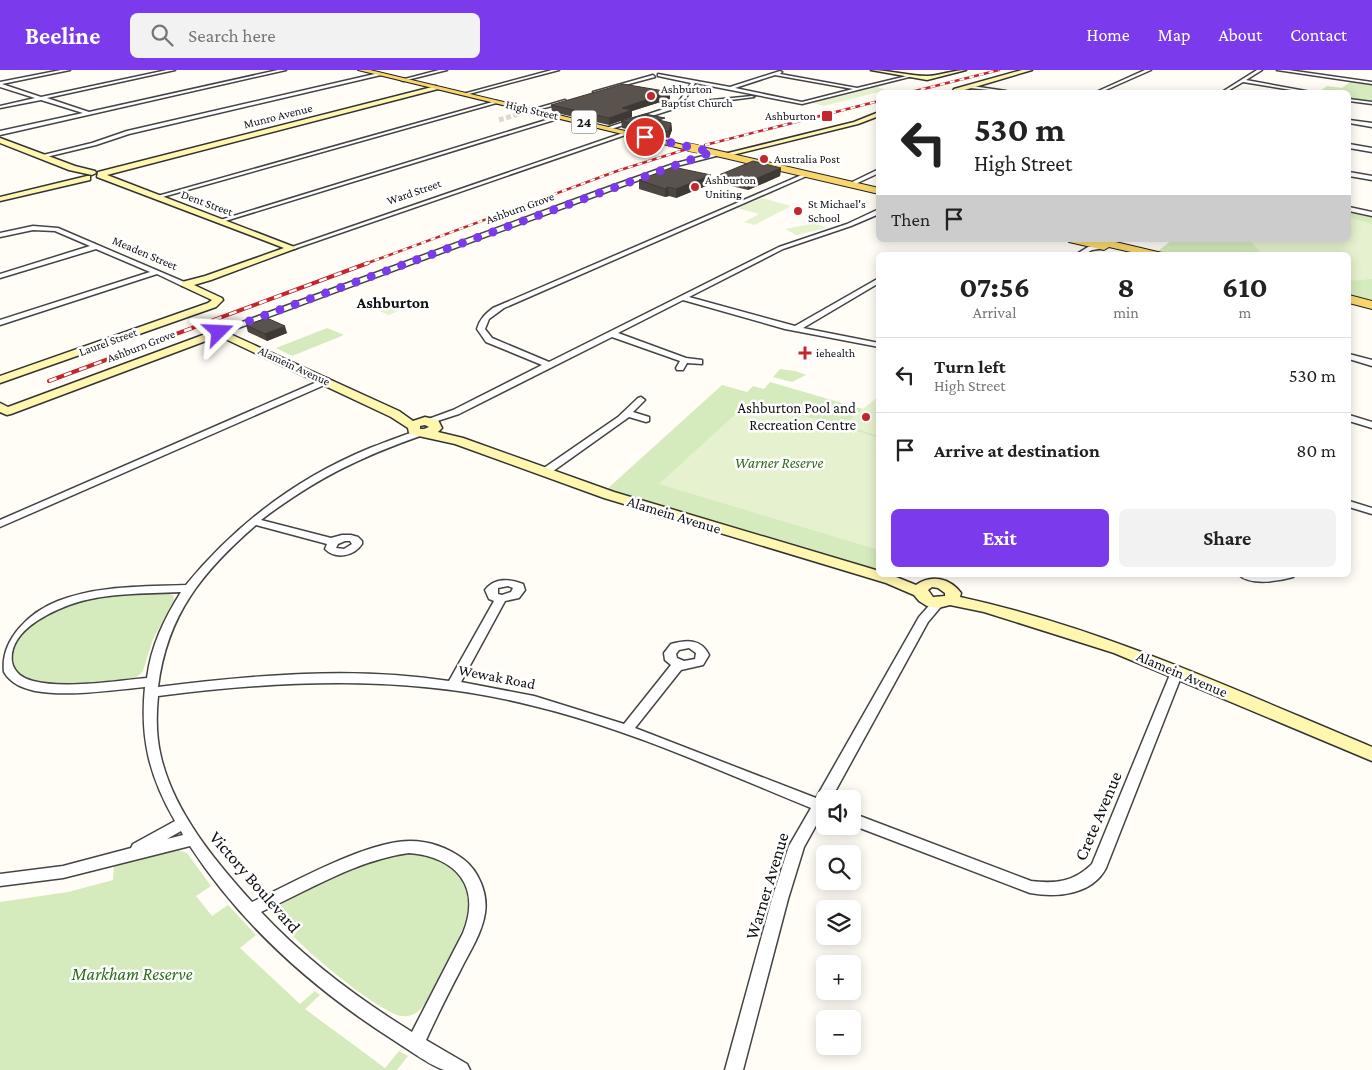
<!DOCTYPE html>
<meta charset="utf-8">
<style>
body{margin:0;font-family:"Crimson Pro",serif;background:#f2f2f2;color:#222;height:100vh;display:flex;flex-direction:column;font-size:19px;white-space:nowrap}
*{box-sizing:border-box;margin:0}
p{font-size:16px;color:#767676}
.icon{flex:none;width:28px;height:28px;fill:none;stroke:currentColor;stroke-width:2;stroke-linecap:round;stroke-linejoin:round}
.map{position:relative;flex:1;overflow:hidden}
.side{position:absolute;left:876px;top:182px;width:475px;height:325px;display:flex;flex-direction:column;background:#fff;border-radius:8px;box-shadow:0 2px 12px #0003}
.side>*{flex:none}
.guide{position:absolute;left:876px;top:20px;width:475px;height:152px;border-radius:8px;box-shadow:0 2px 12px #0003;background:#fff;color:#222;overflow:hidden}
.fabs{position:absolute;left:816px;top:720px;display:grid;gap:10px}
.fabs a{display:grid;place-items:center;width:45px;height:45px;border-radius:8px;background:#fff;box-shadow:0 2px 12px #0003;font-size:25px}
.pin{position:absolute;display:grid;place-items:center;width:42px;height:42px;color:#fff;margin:-21px;border:2px solid #fff;border-radius:50%;box-shadow:0 1px 5px #0007}
.me{position:absolute;width:55px;margin:-28px;rotate:69deg;stroke-linejoin:round;filter:drop-shadow(0 0 4px #0008)}
.turn{display:flex;align-items:center;gap:18px;height:105px;padding:0 15px;font-size:22px}
.turn .icon{width:65px;height:65px;stroke-width:2.5}
.turn b{display:block;font-size:35px;line-height:42px}
.then{display:flex;align-items:center;height:48px;padding:0 15px;background:#0003;gap:10px;font-size:19px}
.eta{display:flex;justify-content:space-evenly;align-items:center;height:85px;text-align:center}
.eta b{font-size:30px;font-weight:700;line-height:35px}
.primary-button{display:flex;gap:10px;margin-top:auto;padding:10px 15px}
.primary-button a{flex:1;height:58px;border-radius:8px;background:#7c3aed;color:#fff;font-size:20px;font-weight:700;line-height:58px;text-align:center}
.primary-button a+a{background:#f2f2f2;color:#222}
ul{padding:0;list-style:none}
li{display:flex;align-items:center;gap:15px;height:75px;padding:0 15px;border-top:1px solid #e0e0e0}
li div{flex:1}
li b{display:block;font-size:19px}
li em{font-style:normal}
header{display:flex;align-items:center;gap:30px;box-sizing:border-box;height:70px;padding:0 25px;background:#7c3aed;color:#fff}
header strong{font-size:24px}
nav{display:flex;gap:28px;margin-inline-start:auto;font-size:18px}
.search{width:350px;height:45px;background:#f2f2f2;display:flex;align-items:center;gap:12px;box-sizing:border-box;padding:0 18px;border-radius:8px;color:#767676;font-size:19px}
.map>svg:first-child{display:block}
.green{fill:#d5ebbd}
.pitch{fill:#e6f2cf}
.lines{fill:none;stroke-linecap:round;stroke-linejoin:round}
.street-tunnel{stroke:#dbdad3;stroke-width:5;stroke-dasharray:5 2.5;stroke-linecap:butt}
.street-casing{stroke:#444;stroke-width:3}
.secondary-casing{stroke:#333;stroke-width:3}
.primary-casing{stroke:#222;stroke-width:2}
.street{fill:#fff;fill-rule:evenodd}
.secondary{fill:#fff6b0;fill-rule:evenodd}
.primary{fill:#f9d66b;fill-rule:evenodd}
.rail-far1-casing{stroke:#c4262e;stroke-width:2.5}
.rail-casing{stroke:#c4262e;stroke-width:4}
.rail-far1{stroke:#fff;stroke-width:2;stroke-dasharray:5;stroke-linecap:butt}
.rail{stroke:#fff;stroke-width:2.5;stroke-dasharray:8;stroke-linecap:butt}
.primary-bridge-casing{stroke:#222;stroke-width:9;stroke-linecap:butt}
.primary-bridge{stroke:#f9d66b;stroke-width:8}
.wall{fill:#4d4742}
.shaded-wall{fill:#3f3936}
.building{fill:#5a524d;stroke:#3f3936}
.route{stroke:#7c3aed;stroke-width:9;stroke-dasharray:0 16.2}
.poi-dot{fill:#c4262e;stroke:#fff;stroke-width:2}
.labels{text-anchor:middle;dominant-baseline:central;stroke-width:5;stroke-linejoin:round;paint-order:stroke}
.far-poi-label{font-size:12px;fill:#111;stroke:#fff;text-anchor:start}
.far-street-label{font-size:12px;fill:#111;stroke:#fff}
.shield{fill:#fff;stroke:#585858;stroke-width:1}
.shield-label{font-size:14px;font-weight:bold;fill:#111}
.poi-label{font-size:15px;fill:#111;stroke:#fff;text-anchor:end}
.park-label{font-size:15px;font-style:italic;fill:#2f6b1f;stroke:#fff}
.street-label{font-size:15px;fill:#111;stroke:#fff}
.far-district-label{font-size:16px;font-weight:bold;fill:#111;stroke:#fff}
.near-street-label{font-size:18px;fill:#111;stroke:#fff}
.near-park-label{font-size:18px;font-style:italic;fill:#2f6b1f;stroke:#fff}
</style>
<header>
<strong>Beeline</strong>
<div class="search"><svg class="icon" aria-label="search" viewBox="0 0 24 24"><circle cx="10" cy="10" r="6"/><path d="M15 15l6 6"/></svg>Search here</div>
<nav><a>Home</a><a>Map</a><a>About</a><a>Contact</a></nav>
</header>
<div class="map">
<svg width="1372" height="1000" viewBox="0 0 1372 1000">
<rect width="100%" height="100%" fill="#fffdf5"/>
<g class="green">
<path d="M1351,11l21,3v17l-23,-3v-6h-30l8,-6 15,2z"/>
<path d="M1349,143l23,4v83l-23,-5v-40h-174l-17,-4 14,-11h177z"/>
<path d="M327,258l17,7 -52,21 -16,-8z"/>
<path d="M780,299l15,2 11,4 -14,7 -19,-5z"/>
<path d="M770,312l93,27 -18,15 34,12v136l-273,-82 116,-105 25,7 6,-6 11,3z"/>
<path d="M167,523l6,2 1,5 -21,39 -10,32 -5,5 -8,3c-31,2 -91,14 -115,-8 -6,-15 -3,-27 8,-38 38,-39 95,-37 144,-40z"/>
<path d="M175,779l12,4 24,33 -15,10 16,20 16,-11 28,30 -16,13 60,56 15,-13 5,4 -15,14 80,59 14,-17 9,5 -11,14h-397v-168l68,-10 45,-12 1,-14 41,-13z"/>
<path d="M396,784c21,-1 41,2 58,17 28,26 8,61 -6,88 -8,15 -15,30 -23,45 -6,8 -12,13 -23,12 -21,-1 -117,-80 -126,-101l1,-8 10,-7 81,-38z"/>
</g>
<g class="pitch">
<path d="M877,17l10,3 -63,16 -11,-3z"/>
<path d="M762,128l29,8 -36,19 -11,-3 15,-8 -22,-6z"/>
<path d="M1349,147l23,7v55l-23,2v-26h-87l-12,-15h99z"/>
<path d="M815,153l12,5 -31,7 -11,-6z"/>
<path d="M406,230l10,3 -27,12 -10,-4z"/>
<path d="M879,326v40l-35,-12z"/>
<path d="M770,337l69,18 40,13v112l-220,-66 81,-74z"/>
</g>
<g class="lines">
<path class="street-tunnel" d="M499,50l26,-8"/>
<g class="street-casing">
<g id="street">
<path d="M61,0h9l-68,14 39,13 126,-27h8l-128,28 42,14 189,-42h8l-286,65v-4l83,-18 -42,-13 -41,8v-2l35,-8 -35,-11v-5z"/>
<path d="M439,0h8l-44,11 -2,-1z"/>
<path d="M552,0h7l-94,25 -2,-1z"/>
<path d="M1145,0h6l-50,22h-5z"/>
<path d="M1257,0h5l-16,10 65,12h-7l-61,-10 -17,10h-4z"/>
<path d="M1277,0h11l84,12v2z"/>
<path d="M780,1l2,1 -2,2 77,14 54,-13 2,1 -111,28 -107,-21 -12,20 69,-7 2,1 -71,9 -72,23 -5,-1 73,-24 -1,-1 13,-20 -33,-7v-2l72,13zM775,5l78,14 -51,13 -67,-14z"/>
<path d="M379,3l2,2 -252,59 -33,11 -54,13 -3,-2 53,-13 35,-12z"/>
<path d="M653,5l2,2 -60,16 -2,-1z"/>
<path d="M972,16l34,5 2,1 -38,-4z"/>
<path d="M1349,29l23,3v2l-23,-3z"/>
<path d="M565,30l2,2 -34,9 -2,-1z"/>
<path d="M496,31l4,1 -341,96 -5,-1z"/>
<path d="M559,46l5,1 -342,105 -5,-1z"/>
<path d="M1349,50l23,3v4l-23,-4z"/>
<path d="M626,62l5,1 -337,116 -5,-1z"/>
<path d="M1349,74l23,4v4l-23,-4z"/>
<path d="M718,82l2,3 -43,11 -455,168 -7,-2 388,-143 70,-25z"/>
<path d="M879,99v4l-28,13 -5,-1z"/>
<path d="M1349,102l23,4v4l-23,-4z"/>
<path d="M804,104l5,1 -305,133 -15,11 -4,10 7,9 57,24 230,-115 68,-23 32,-15v5l-28,12 -68,23 -94,48 106,29 84,-48v5l-76,45 76,15v4l-94,-18 -102,-29 -65,33 68,25 16,2v4l-15,-1 -4,7h-6l-1,-2 4,-7 -68,-24 -153,77 -31,10 -5,-3 30,-11 89,-45 -56,-23 -9,-13c3,-10 8,-15 16,-21z"/>
<path d="M1349,137l23,5v4l-23,-5z"/>
<path d="M33,156l25,2 131,56 -7,2 -25,-12 -157,51v-5l150,-48 -54,-23 -96,29v-4l90,-28 -35,-15 -22,-1 -33,7v-4z"/>
<path d="M1104,175l2,1v2l-14,2 -9,5h-8l13,-8z"/>
<path d="M1349,284l23,6v6l-23,-7z"/>
<path d="M326,308l3,1v4l-329,144v-7z"/>
<path d="M641,327l4,3 -12,12 16,5v4l-3,1 -17,-5 -80,57h-8l-1,-2 1,-2 77,-53 20,-19z"/>
<path d="M1349,345l23,7v6l-23,-7z"/>
<path d="M420,360l5,3 -2,2c-63,22 -108,44 -162,85l70,18 11,-3h9l7,2 4,4v3c-8,12 -26,16 -37,5l2,-5 -71,-19c-53,46 -89,89 -98,162 96,-12 195,-21 291,-6l45,-80 -5,-2 -4,-9c10,-13 24,-11 38,-6l2,6 -6,8 -14,3 -44,81 73,14 90,28 47,-59 -6,-5 -1,-7 7,-9c15,-4 30,-6 38,11l-6,10 -22,5 -46,58 181,70 103,-181 15,-17h8l2,3 -16,19 -97,177h-6v15l-2,-1 -19,34 -16,52 -45,171h-18l47,-171 17,-53 22,-38c-91,-37 -182,-79 -277,-102 -124,-32 -251,-26 -376,-10 -2,20 -2,41 3,61 13,55 54,104 91,145 41,-19 114,-61 158,-61 20,0 38,7 53,18 16,12 25,35 22,54 -3,20 -15,38 -24,56 -12,23 -24,47 -35,71l41,24 3,6c-8,0 -19,0 -26,0 -13,-4 -35,-20 -46,-27 -81,-51 -156,-117 -208,-197l-127,32 -63,8v-12l63,-8 68,-18 2,-4 42,-23c-26,-45 -35,-83 -30,-134 -33,3 -76,10 -110,4 -12,-3 -24,-7 -31,-19 -4,-34 28,-61 54,-71 41,-16 86,-14 128,-16 50,-61 111,-107 184,-137 16,-6 33,-13 50,-18zM345,471h5l2,3 -8,5 -8,-1 2,-4zM508,516l5,2 -2,4 -9,3 -4,-1v-6zM181,522c-17,27 -30,54 -34,86 -32,3 -84,11 -114,3 -9,-2 -19,-8 -21,-19 -4,-29 33,-48 57,-57 36,-13 75,-11 112,-13zM689,578l7,5 -1,6 -11,2 -7,-3 -1,-4 3,-4zM181,761l2,4 -16,4zM409,783c47,4 73,33 54,80l-51,99c-55,-34 -107,-73 -151,-120 48,-22 96,-52 148,-59z"/>
<path d="M1349,431l23,7v6l-23,-7z"/>
<path d="M1239,505h56l-2,2c-14,4 -42,9 -54,-2z"/>
<path d="M1177,598l4,1 2,3 -77,196c-14,27 -50,30 -76,25l-178,-68v-12l179,68c24,3 43,1 61,-17l79,-192 2,-3z"/>
</g>
</g>
<g class="secondary-casing">
<g id="secondary">
<path d="M871,0c19,0 37,6 56,6 13,0 25,-6 39,-6l-39,10z"/>
<path d="M1022,0h10l-74,22h-6l2,-3z"/>
<path d="M436,16l2,3 -331,86 190,73 -86,32 -17,5 28,13 1,2 -7,7 -216,76v-7l208,-73 4,-3 -30,-14v-4l23,-6 79,-28 -187,-71 1,-5z"/>
<path d="M879,42v4l-21,8 -134,33 -4,-2 134,-33z"/>
<path d="M0,68l75,28 20,5 1,2 -4,2 -23,-5 -69,-27z"/>
<path d="M87,106h3v4l-90,21v-4z"/>
<path d="M219,259l180,82 14,10 12,-4 13,3 4,8 -4,4 25,6 151,54 265,79v4h12l25,10c15,-11 34,-7 45,8l-1,4c143,31 277,94 412,150v14l-258,-108 -130,-41 -34,-7 -12,3 -11,-2 -8,-5 -5,-6 -28,-12 -282,-85 -149,-54 -41,-9 -5,-2 -1,-5 -17,-11 -172,-81 -208,78 -4,1 -7,-3v-9l8,4zM425,355l4,2 -5,2h-4v-3zM932,517l6,1 7,5v3l-12,1 -5,-7z"/>
</g>
</g>
<g class="primary-casing">
<g id="primary">
<path d="M358,0h12l322,77 -4,3z"/>
<path d="M698,76l181,42v6l-184,-43 -1,-2z"/>
<path d="M1068,170h39l55,13 1,2h-19l-35,-8 -5,3 -35,-8z"/>
<path d="M1349,225l23,6v8l-23,-6z"/>
</g>
</g>
<use href="#street" class="street"/>
<use href="#secondary" class="secondary"/>
<use href="#primary" class="primary"/>
<g class="rail-far1-casing">
<g id="rail-far1">
<path d="M911,22l88,-22"/>
<path d="M705,75l174,-44"/>
<path d="M365,194l252,-93 67,-21"/>
</g>
</g>
<g class="rail-casing">
<path id="rail" d="M49,311l319,-118"/>
</g>
<use href="#rail-far1" class="rail-far1"/>
<use href="#rail" class="rail"/>
<g class="primary-bridge-casing">
<path id="primary-bridge" d="M688,77l10,2"/>
</g>
<use href="#primary-bridge" class="primary-bridge"/>
</g>
<g class="wall">
<path d="M670,29l-38,12v6l-23,8 -57,-13 -1,-7z"/>
<path d="M621,51l44,1 6,1 1,7 -3,8 -47,-10z"/>
<path d="M781,98l-1,8 -32,14 -29,-7v-8z"/>
<path d="M711,105v9l-35,14 -7,-2 -4,1 -26,-8v-9z"/>
<path d="M246,255l41,8 -20,8 -19,-9z"/>
</g>
<g class="shaded-wall">
<path d="M670,22v7l-38,12v6l-23,8v-7l13,-10z"/>
<path d="M671,53l1,7 -3,8v-6z"/>
<path d="M781,98l-1,8 -32,14v-8z"/>
<path d="M711,105v9l-35,14v-9z"/>
<path d="M668,117l1,9 -4,1v-8z"/>
<path d="M285,256l2,7 -20,8 -2,-7z"/>
</g>
<g class="building">
<path d="M623,14l47,8 -48,16 10,2 -23,8 -58,-13z"/>
<path d="M645,44l20,4 -6,2 12,3 -2,9 -48,-11z"/>
<path d="M753,91l28,7 -33,14 -29,-7z"/>
<path d="M673,97l38,8 -35,14 -8,-2 -3,2 -26,-9z"/>
<path d="M267,248l18,8 -20,8 -19,-9z"/>
</g>
<g class="lines">
<path class="route" d="M219,262l493,-180 -67,-15"/>
</g>
<g class="poi-dot">
<circle cx="651" cy="26" r="5"/>
<rect x="821" y="40" width="12" height="12" rx="2.5"/>
<circle cx="764" cy="89" r="5"/>
<circle cx="695" cy="117" r="5"/>
<circle cx="798" cy="141" r="5"/>
<path d="M802.5 275.5h5v5h5v5h-5v5h-5v-5h-5v-5h5z"/>
<circle cx="866" cy="347" r="5"/>
</g>
<g class="labels">
<g class="far-poi-label">
<text x="661" y="19">Ashburton<tspan x="661" dy="14">Baptist Church</tspan></text>
<text x="816" y="46" text-anchor="end">Ashburton</text>
<text x="774" y="89">Australia Post</text>
<text x="705" y="110">Ashburton<tspan x="705" dy="14">Uniting</tspan></text>
<text x="808" y="134">St Michael's<tspan x="808" dy="14">School</tspan></text>
<text x="816" y="283">iehealth</text>
</g>
<g class="far-street-label">
<text transform="translate(532 40) rotate(13)">High Street</text>
<text transform="translate(278 46) rotate(-14)">Munro Avenue</text>
<text transform="translate(414 122) rotate(-19)">Ward Street</text>
<text transform="translate(207 133) rotate(20)">Dent Street</text>
<text transform="translate(520 138) rotate(-20)">Ashburn Grove</text>
<text transform="translate(145 183) rotate(23)">Meaden Street</text>
<text transform="translate(108 272) rotate(-20)">Laurel Street</text>
<text transform="translate(141 276) rotate(-21)">Ashburn Grove</text>
<text transform="translate(294 296) rotate(25)">Alamein Avenue</text>
</g>
<rect class="shield" x="571.5" y="40.5" width="25" height="23" rx="4"/>
<g class="shield-label">
<text x="584" y="52">24</text>
</g>
<g class="poi-label">
<text x="856" y="338">Ashburton Pool and<tspan x="856" dy="17">Recreation Centre</tspan></text>
</g>
<g class="park-label">
<text x="779" y="393">Warner Reserve</text>
</g>
<g class="street-label">
<text transform="translate(674 445) rotate(17)">Alamein Avenue</text>
<text transform="translate(1182 604) rotate(23)">Alamein Avenue</text>
<text transform="translate(497 607) rotate(11)">Wewak Road</text>
</g>
<g class="far-district-label">
<text x="393" y="232">Ashburton</text>
</g>
<g class="near-street-label">
<text transform="translate(1098 746) rotate(-67)">Crete Avenue</text>
<text transform="translate(255 812) rotate(49)">Victory Boulevard</text>
<text transform="translate(767 816) rotate(-73)">Warner Avenue</text>
</g>
<g class="near-park-label">
<text x="132" y="904">Markham Reserve</text>
</g>
</g>
</svg>
<div class="fabs">
<a><svg class="icon" aria-label="sound" viewBox="0 0 24 24"><path d="M4 9h4l5-4v14l-5-4H4zM17 9q2 3 0 6"/></svg></a>
<a><svg class="icon" aria-label="search" viewBox="0 0 24 24"><circle cx="10" cy="10" r="6"/><path d="M15 15l6 6"/></svg></a>
<a><svg class="icon" aria-label="layers" viewBox="0 0 24 24"><path d="M12 4l9 5-9 5-9-5zM3 14l9 5 9-5"/></svg></a>
<a>+</a>
<a>−</a>
</div>
<div class="pin" style="left:645px;top:67px;background:#d93025"><svg class="icon" aria-label="arrive" viewBox="0 0 24 24"><path d="M6 21V4h12l-3 4 3 4H6"/></svg></div>
<svg class="me" style="left:219px;top:262px" viewBox="-20 -20 40 40"><path d="M0-17L14 15 0 8-14 15z" fill="#7c3aed" stroke="#fff" stroke-width="4"/></svg>
<div class="guide">
<div class="turn"><svg class="icon" aria-label="left" viewBox="0 0 24 24"><path d="M17 20v-9H6M10 6l-5 5 5 5"/></svg><div><b>530 m</b>High Street</div></div>
<div class="then">Then<svg class="icon" aria-label="arrive" viewBox="0 0 24 24"><path d="M6 21V4h12l-3 4 3 4H6"/></svg></div>
</div>
<section class="side">
<div class="eta">
<div><b>07:56</b><p>Arrival</p></div>
<div><b>8</b><p>min</p></div>
<div><b>610</b><p>m</p></div>
</div>
<ul>
<li><svg class="icon" aria-label="left" viewBox="0 0 24 24"><path d="M17 20v-9H6M10 6l-5 5 5 5"/></svg><div><b>Turn left</b><p>High Street</p></div><em>530 m</em></li>
<li><svg class="icon" aria-label="arrive" viewBox="0 0 24 24"><path d="M6 21V4h12l-3 4 3 4H6"/></svg><div><b>Arrive at destination</b></div><em>80 m</em></li>
</ul>
<div class="primary-button"><a>Exit</a><a>Share</a></div>
</section>
</div>
